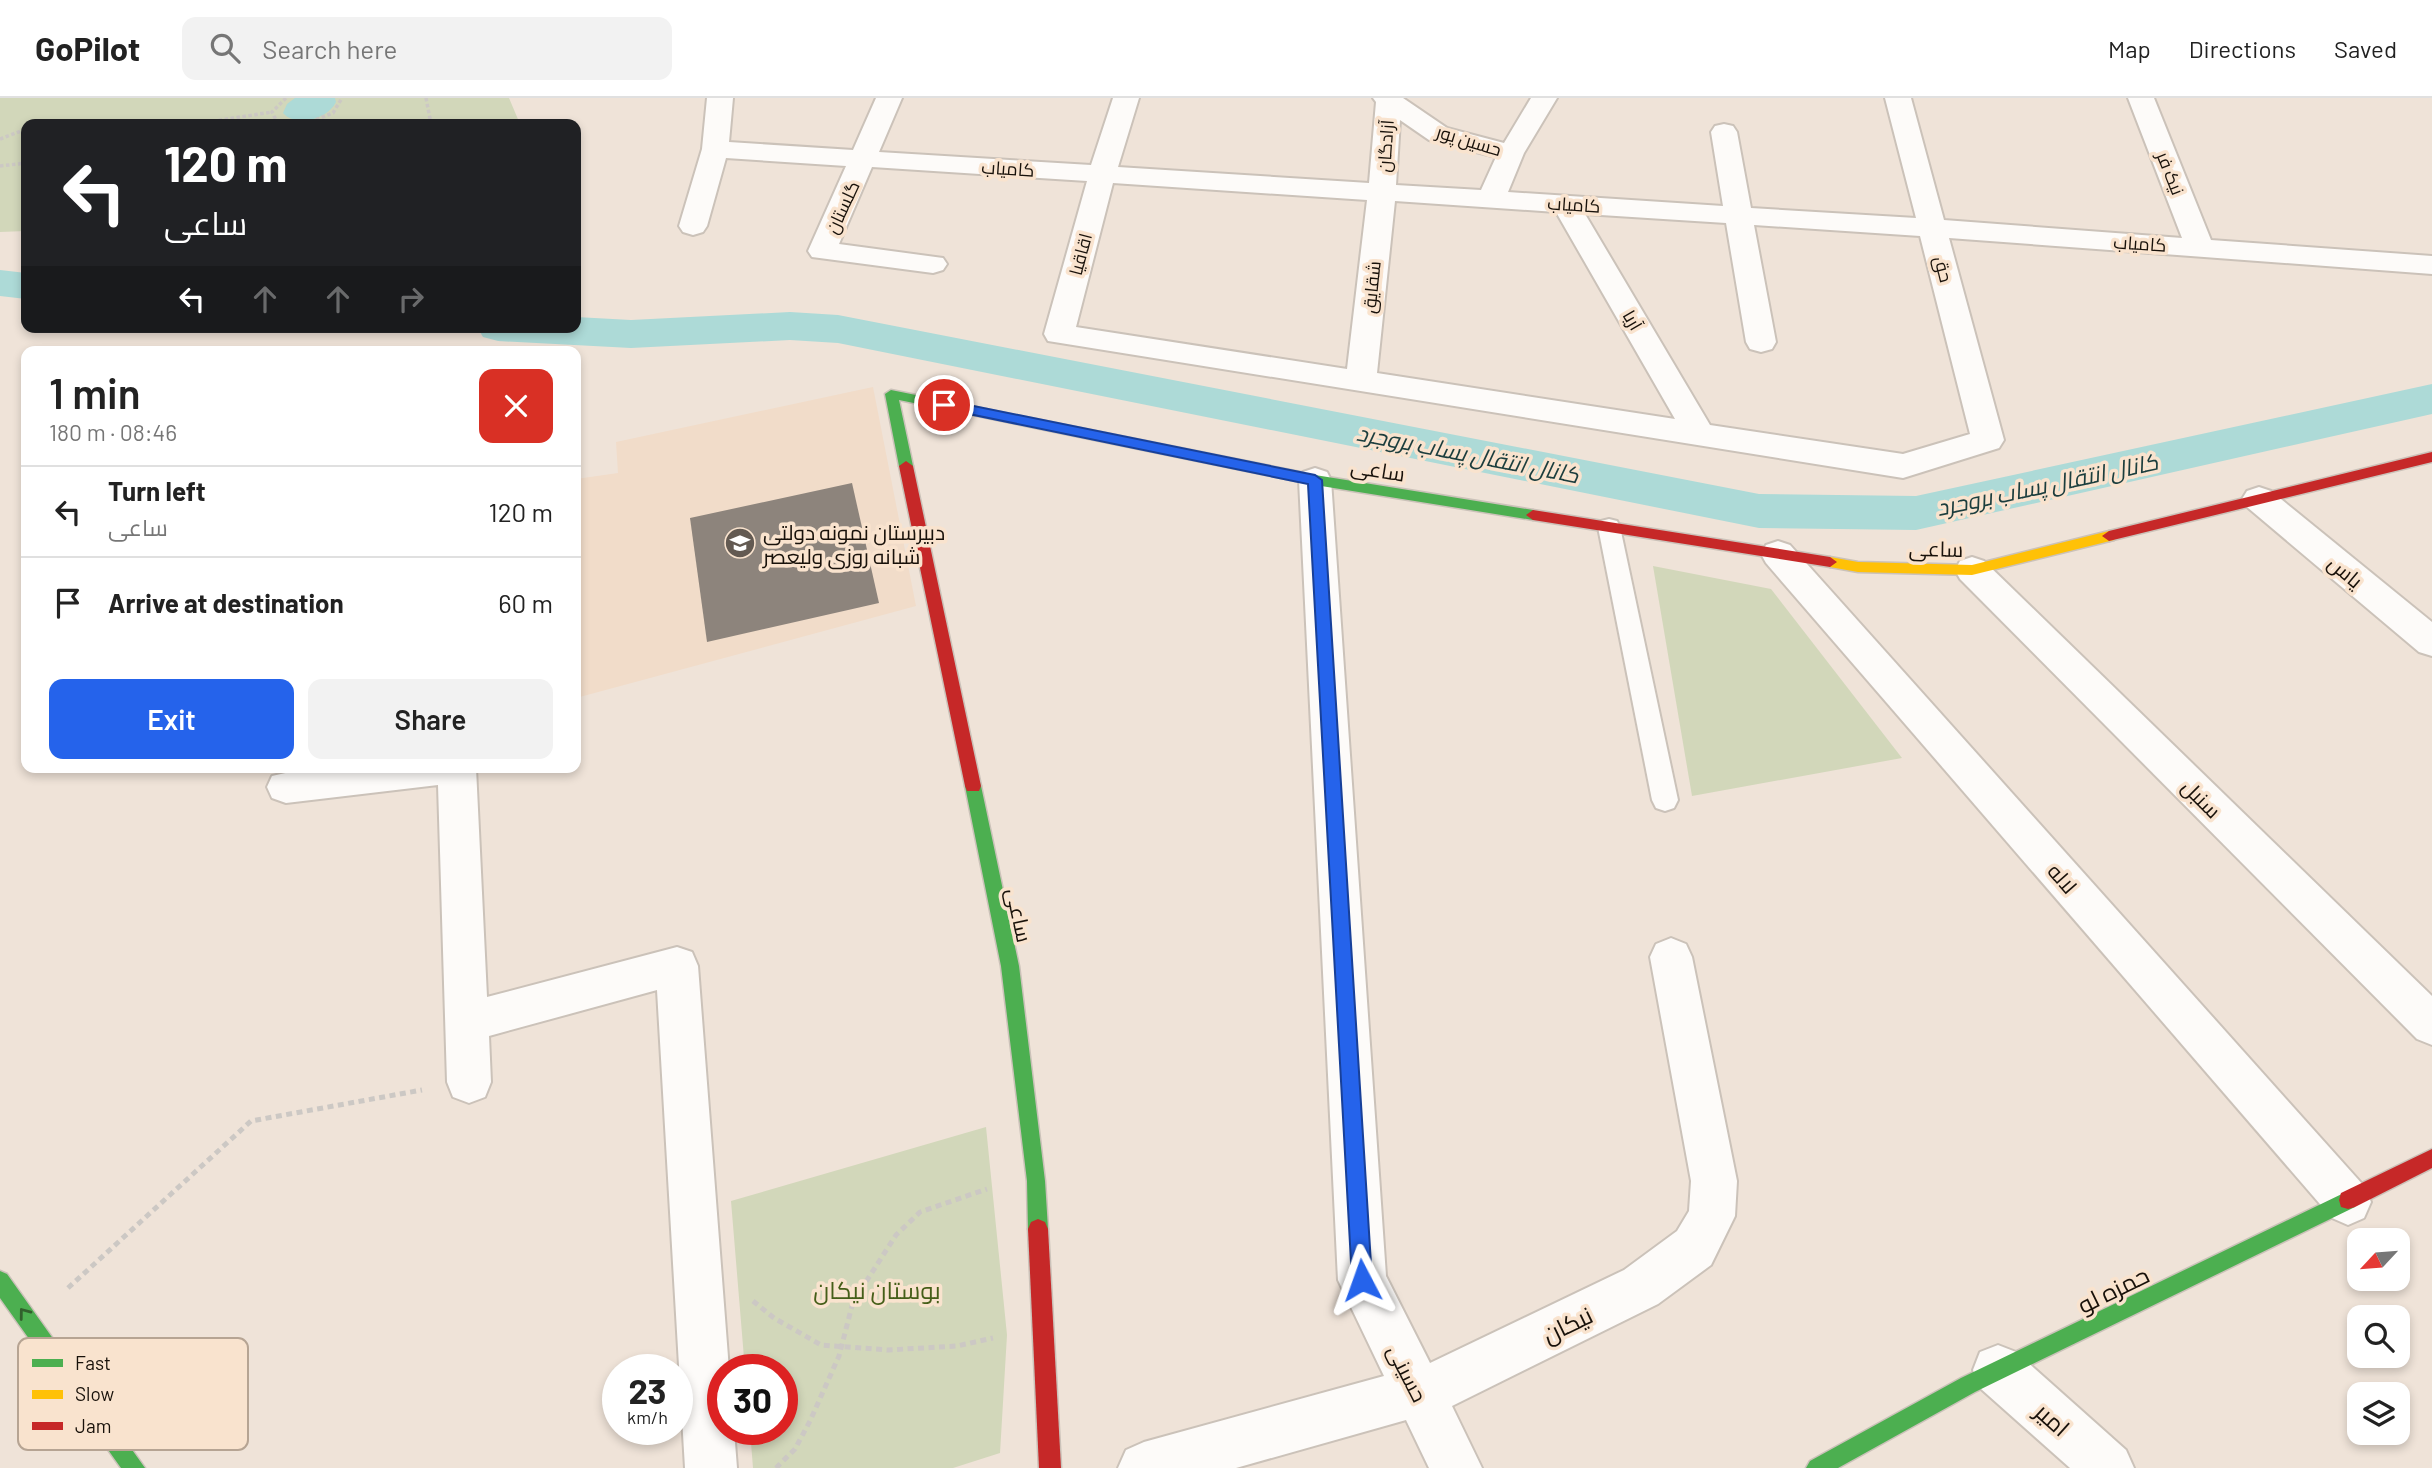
<!DOCTYPE html>
<meta charset="utf-8">
<style>
body{margin:0;font-family:Barlow,Cairo,sans-serif;background:#f2f2f2;color:#222;height:100vh;display:flex;flex-direction:column;font-size:26px;white-space:nowrap}
*{box-sizing:border-box;margin:0}
p{font-size:23px;color:#767676}
.icon{flex:none;width:38px;height:38px;fill:none;stroke:currentColor;stroke-width:2;stroke-linecap:round;stroke-linejoin:round}
.map{position:relative;flex:1;overflow:hidden}
.sheet{position:absolute;left:21px;top:248px;width:560px;height:427px;display:flex;flex-direction:column;background:#fff;border-radius:14px;box-shadow:0 4px 10px #0003}
.sheet>*{flex:none}
.guide{position:absolute;left:21px;top:21px;width:560px;height:214px;border-radius:14px;box-shadow:0 4px 10px #0003;background:#202124;color:#fff;overflow:hidden}
.needle{width:46px;rotate:244deg}
.buttons{position:absolute;left:2347px;top:1130px;display:grid;gap:14px}
.buttons a{display:grid;place-items:center;width:63px;height:63px;border-radius:14px;background:#fff;box-shadow:0 4px 10px #0003;font-size:35px}
.speed{position:absolute;left:602px;top:1256px;display:flex;gap:14px;font-size:35px;font-weight:700;text-align:center}
.speed>*{display:grid;place-content:center;width:91px;height:91px;border-radius:50%;background:#fff;box-shadow:0 4px 10px #0003;line-height:1}
.speed small{font-size:18px;font-weight:400}
.speed .limit{border:10px solid #d22;background:#fff;color:#111}
.pin{position:absolute;display:grid;place-items:center;width:60px;height:60px;color:#fff;margin:-30px;border:4px solid #fff;border-radius:50%;box-shadow:0 2px 7px #0007}
.me{position:absolute;width:77px;margin:-38px;rotate:356deg;stroke-linejoin:round;filter:drop-shadow(0 0 5px #0008)}
.turn{display:flex;align-items:center;gap:24px;height:147px;padding:0 28px;font-size:32px}
.turn .icon{width:91px;height:91px;stroke-width:2.5}
.turn b{display:block;font-size:49px;line-height:60px}
.lanes{display:flex;align-items:center;height:66px;padding:0 28px;background:#0003;justify-content:center;gap:35px;direction:ltr}
.lanes .off{opacity:.35}
.round{display:grid;place-items:center;flex:none;width:74px;height:74px;border-radius:14px;background:#f2f2f2}
.headline{display:flex;align-items:center;justify-content:space-between;height:119px;padding:0 28px}
h1{font-size:42px;font-weight:600;line-height:52px}
.cta{display:flex;gap:14px;margin-top:auto;padding:14px 28px}
.cta a{flex:1;height:80px;border-radius:14px;background:#2563eb;color:#fff;font-size:28px;font-weight:600;line-height:80px;text-align:center}
.cta a+a{background:#f2f2f2;color:#222}
ul{padding:0;list-style:none}
li{display:flex;align-items:center;gap:21px;height:91px;padding:0 28px;border-top:2px solid #e0e0e0}
li div{flex:1}
li b{display:block;font-size:26px}
li em{font-style:normal}
header{display:flex;align-items:center;gap:42px;box-sizing:border-box;height:98px;padding:0 35px;background:#fff;border-bottom:2px solid #e0e0e0}
header strong{font-size:33px}
nav{display:flex;gap:38px;margin-inline-start:auto;font-size:24px}
.search{width:490px;height:63px;background:#f2f2f2;display:flex;align-items:center;gap:18px;box-sizing:border-box;padding:0 24px;border-radius:14px;color:#767676;font-size:26px}
.map>svg:first-child{display:block}
.built{fill:#f1dcc9}
.green{fill:#d2d7ba}
.water{fill:#addad7}
.lines{fill:none;stroke-linecap:round;stroke-linejoin:round}
.canal{fill:#addad7;fill-rule:evenodd}
.building{fill:#8d847c}
.lane-casing{stroke:#cbc2b9;stroke-width:4}
.street-casing{stroke:#cbc2b9;stroke-width:4}
.fast-casing{stroke:#cbc2b9;stroke-width:3}
.slow-casing{stroke:#cbc2b9;stroke-width:3}
.jam-casing{stroke:#cbc2b9;stroke-width:3}
.path-far1{stroke:#ccc8c4;stroke-width:3.5;stroke-dasharray:3.5 2.5;stroke-linecap:butt}
.path{stroke:#ccc8c4;stroke-width:5;stroke-dasharray:6 4.5;stroke-linecap:butt}
.lane{fill:#fdfbf9;fill-rule:evenodd}
.street{fill:#fdfbf9;fill-rule:evenodd}
.fast{fill:#4caf50;fill-rule:evenodd}
.slow{fill:#ffc107;fill-rule:evenodd}
.jam{fill:#c62828;fill-rule:evenodd}
.oneway{stroke:#32602d}
.route{fill:#2563eb;stroke:#184099;stroke-width:2}
.labels{text-anchor:middle;dominant-baseline:central;stroke-width:7;stroke-linejoin:round;paint-order:stroke}
.far-street-label{font-size:18px;fill:#18110a;stroke:#f9e3ce}
.street-label{font-size:21px;fill:#18110a;stroke:#f9e3ce}
.poi-label{font-size:21px;fill:#18110a;stroke:#f9e3ce;text-anchor:start}
.water-label{font-size:23px;font-style:italic;fill:#1b3d3d;stroke:#f9e3ce}
.near-park-label{font-size:24px;fill:#455e18;stroke:#f9e3ce}
.near-street-label{font-size:24px;fill:#18110a;stroke:#f9e3ce}
.key{fill:#f9e3ce;stroke:#b6a493;stroke-width:2}
.key-label{font-size:19px;fill:#18110a}
</style>
<header>
<strong>GoPilot</strong>
<div class="search"><svg class="icon" aria-label="search" viewBox="0 0 24 24"><circle cx="10" cy="10" r="6"/><path d="M15 15l6 6"/></svg>Search here</div>
<nav><a>Map</a><a>Directions</a><a>Saved</a></nav>
</header>
<div class="map">
<svg width="2432" height="1370" viewBox="0 0 2432 1370">
<rect width="100%" height="100%" fill="#efe3d8"/>
<path class="built" d="M873,289l43,219 -340,92v-219l42,-6 -2,-31z"/>
<g class="green">
<path d="M0,0h509l11,26h-494v107l-26,1z"/>
<path d="M1653,468l118,23 131,169 -210,38z"/>
<path d="M986,1029l21,208 -7,118 -47,15h-200l-3,-38h32v-60h-37l-14,-169z"/>
</g>
<path class="water" d="M295,0h40l1,4c-8,17 -40,26 -53,11l4,-9z"/>
<g class="lines">
<g class="canal">
<path d="M0,172l26,3v26l-26,-3z"/>
<path d="M790,214l48,3 921,179 157,2 516,-112v30l-516,116 -157,-2 -921,-185 -48,-3 -159,8 -133,-7 -15,-4 -6,-10h99v-10l55,3z"/>
</g>
</g>
<path class="building" d="M852,385l27,120 -172,39 -17,-124z"/>
<g class="lines">
<g class="lane-casing">
<path id="lane" d="M1609,421l8,2 3,6 58,273 -4,8 -9,3 -9,-3 -4,-8 -54,-273 3,-6z"/>
</g>
<g class="street-casing">
<g id="street">
<path d="M707,0h26l-4,44 124,8 23,-52h26l-23,54 212,13 22,-67h26l-21,69 251,16 7,-81 -3,-4h30l44,30 57,15 27,-45h26l-33,55 -16,39 215,14 -12,-74 4,-6 9,-2 9,2 4,6 14,76 165,10 -31,-120h26l33,122 238,18 -54,-140h26l57,142 221,16v18l-483,-36 55,202 -5,8 -96,30 -855,-137 -4,-7 43,-153 -215,-14 -33,77 104,14 4,6 -4,6 -10,3 -121,-16 -4,-6 38,-85 -120,-8 -19,68 -4,6 -10,3 -10,-3 -4,-6 23,-77zM1400,22l29,20 67,17 -15,33 -85,-5zM1113,85l254,17 -20,169 -271,-42zM1395,103l161,11 119,207 -298,-46zM1585,116l141,9 20,119 4,7 11,3 11,-3 4,-7 -22,-117 166,11 50,198 -67,20 -193,-29z"/>
<path d="M1315,370l12,4 4,8 55,796 44,87 194,-93 53,-39 12,-20 2,-30 -41,-224 6,-13 15,-6 15,6 6,13 45,224 -2,35 -24,49 -53,39 -206,102 30,62h-53l-23,-48 -170,48h-118l8,-18 18,-8 240,-66 -46,-96 -39,-800 4,-8z"/>
<path d="M2259,389l12,4 161,131v34l-13,-4 -172,-145 -5,-8 5,-8z"/>
<path d="M1778,443l12,4 574,641 7,16 -7,16 -16,7 -16,-7 -566,-655 -5,-9 5,-9z"/>
<path d="M1972,459l12,4 448,435v49l-15,-6 -457,-460 -5,-9 5,-9z"/>
<path d="M308,670h168l11,229 190,-50 15,5 6,14 31,404h-6v60h11l3,38h-52l-28,-478 -168,46 2,46 -6,15 -16,6 -16,-6 -6,-15 -9,-297 -152,18 -14,-5 -5,-11 5,-11z"/>
<path d="M1998,1247l18,7 110,98 8,18h-64l-90,-80 -7,-18 7,-18z"/>
</g>
</g>
<g class="fast-casing">
<g id="fast">
<path d="M891,292l424,85 218,35 7,5 -7,5 -218,-35 -416,-85 14,66 -7,5 -7,-5 -14,-72z"/>
<path d="M973,681l6,2 2,5 38,180 26,215 3,48 -3,7 -7,3 -7,-3 -3,-7 -1,-48 -26,-215 -36,-180 2,-5z"/>
<path d="M2348,1093l7,2 2,7 -2,7 -380,185 -137,76h-32l4,-7 151,-83z"/>
<path d="M0,1173l7,3 138,194h-24l-121,-170z"/>
</g>
</g>
<g class="slow-casing">
<path id="slow" d="M2109,433l5,1 2,4 -2,4 -142,35 -114,-3 -28,-5 -7,-5 7,-5 28,5 114,3z"/>
</g>
<g class="jam-casing">
<g id="jam">
<path d="M2432,354v10l-323,79 -7,-5 7,-5z"/>
<path d="M906,363l7,5 68,320 -2,5h-12l-2,-5 -66,-320z"/>
<path d="M1533,412l297,47 7,5 -7,5 -297,-47 -7,-5z"/>
<path d="M2432,1051v19l-77,39 -7,2 -7,-2 -2,-7 2,-7z"/>
<path d="M1038,1121l7,3 3,7 13,239h-22l-11,-239 3,-7z"/>
</g>
</g>
<g class="path-far1">
<path d="M286,0l-14,14 4,8 10,4"/>
<path d="M426,0l5,26"/>
<path d="M320,23l10,3"/>
<path d="M195,26l77,-12"/>
<path d="M305,26l28,-11 9,-15"/>
<path d="M0,41l26,-10"/>
<path d="M0,68l26,-3"/>
</g>
<g class="path">
<path d="M68,1190l183,-167 171,-31"/>
<path d="M753,1203l21,17 47,27 67,5 69,-4 36,-8"/>
<path d="M776,1370l19,-19 15,-28 29,-65 14,-54 43,-67 24,-23 67,-23"/>
</g>
<use href="#lane" class="lane"/>
<use href="#street" class="street"/>
<use href="#fast" class="fast"/>
<use href="#slow" class="slow"/>
<use href="#jam" class="jam"/>
</g>
<defs><path id="oneway-chevron" d="M-2-3.5L2.5 0L-2 3.5" fill="none" stroke-width="1.6" stroke-linecap="round" stroke-linejoin="round" transform="scale(1.75)"/></defs>
<use class="oneway" href="#oneway-chevron" transform="translate(24 1215) rotate(-127)"/>
<path class="route" d="M944,302l371,75 7,5 50,800 -3,7 -7,3 -7,-3 -3,-7 -44,-796 -368,-76 -2,-3z"/>
<defs>
<g id="school-disc" transform="scale(1.575)"><circle r="9.5" fill="#635a52" stroke="#f9e3ce"/><path d="M0-5L7-2L0 1L-7-2ZM-4 1L0 2.5L4 1V4Q0 6-4 4Z" fill="#fff"/></g>
</defs>
<g fill-rule="evenodd">
<use href="#school-disc" x="740" y="445"/>
</g>
<g class="labels">
<g class="far-street-label">
<text transform="translate(1469 42) rotate(17)">حسین پور</text>
<text transform="translate(1385 48) rotate(-86)">آزادگان</text>
<text transform="translate(1008 70) rotate(4)">کامیاب</text>
<text transform="translate(2171 75) rotate(68)">نیک فر</text>
<text transform="translate(1574 106) rotate(4)">کامیاب</text>
<text transform="translate(842 109) rotate(-65)">گلستان</text>
<text transform="translate(2140 145) rotate(4)">کامیاب</text>
<text transform="translate(1080 156) rotate(-75)">اقاقیا</text>
<text transform="translate(1944 171) rotate(76)">حق</text>
<text transform="translate(1371 189) rotate(-84)">شقایق</text>
<text transform="translate(1633 222) rotate(60)">آریا</text>
</g>
<g class="street-label">
<text transform="translate(1378 371) rotate(9)">ساعی</text>
<text transform="translate(1936 450) rotate(1)">ساعی</text>
<text transform="translate(2346 473) rotate(40)">یاس</text>
<text transform="translate(2202 700) rotate(45)">سنبل</text>
<text transform="translate(2063 780) rotate(49)">لاله</text>
<text transform="translate(1020 817) rotate(78)">ساعی</text>
<text transform="translate(1408 1275) rotate(63)">حسینی</text>
</g>
<g class="poi-label">
<text x="763" y="433">دبیرستان نمونه دولتی<tspan x="763" dy="24">شبانه روزی ولیعصر</tspan></text>
</g>
<g class="water-label">
<text transform="translate(1468 355) rotate(11)">کانال انتقال پساب بروجرد</text>
<text transform="translate(2047 386) rotate(-12)">کانال انتقال پساب بروجرد</text>
</g>
<g class="near-park-label">
<text x="877" y="1191">بوستان نیکان</text>
</g>
<g class="near-street-label">
<text transform="translate(2113 1191) rotate(-26)">حمزه لو</text>
<text transform="translate(1567 1226) rotate(-26)">نیکان</text>
<text transform="translate(2053 1321) rotate(42)">امیر</text>
</g>
</g>
<rect x="18" y="1240" width="230" height="112" rx="10" class="key"/>
<rect x="32" y="1261" width="31" height="8" fill="#4caf50"/>
<rect x="32" y="1292" width="31" height="9" fill="#ffc107"/>
<rect x="32" y="1324" width="31" height="8" fill="#c62828"/>
<g class="key-label">
<text x="75" y="1272">Fast</text>
<text x="75" y="1303">Slow</text>
<text x="75" y="1335">Jam</text>
</g>
</svg>
<div class="buttons">
<a><svg class="needle" viewBox="-14 -14 28 28"><path d="M0-13l5 13h-10z" fill="#e53935"/><path d="M0 13l5-13h-10z" fill="#767676"/></svg></a>
<a><svg class="icon" aria-label="search" viewBox="0 0 24 24"><circle cx="10" cy="10" r="6"/><path d="M15 15l6 6"/></svg></a>
<a><svg class="icon" aria-label="layers" viewBox="0 0 24 24"><path d="M12 4l9 5-9 5-9-5zM3 14l9 5 9-5"/></svg></a>
</div>
<div class="speed"><div>23<small>km/h</small></div><div class="limit">30</div></div>
<div class="pin" style="left:944px;top:307px;background:#d93025"><svg class="icon" aria-label="arrive" viewBox="0 0 24 24"><path d="M6 21V4h12l-3 4 3 4H6"/></svg></div>
<svg class="me" style="left:1362px;top:1182px" viewBox="-20 -20 40 40"><path d="M0-17L14 15 0 8-14 15z" fill="#2563eb" stroke="#fff" stroke-width="4"/></svg>
<div class="guide">
<div class="turn"><svg class="icon" aria-label="left" viewBox="0 0 24 24"><path d="M17 20v-9H6M10 6l-5 5 5 5"/></svg><div><b>120 m</b>ساعی</div></div>
<div class="lanes"><svg class="icon" aria-label="left" viewBox="0 0 24 24"><path d="M17 20v-9H6M10 6l-5 5 5 5"/></svg><svg class="icon off" aria-label="ahead" viewBox="0 0 24 24"><path d="M12 20V5M6 11l6-6 6 6"/></svg><svg class="icon off" aria-label="ahead" viewBox="0 0 24 24"><path d="M12 20V5M6 11l6-6 6 6"/></svg><svg class="icon off" aria-label="right" viewBox="0 0 24 24"><path d="M7 20v-9h11M14 6l5 5-5 5"/></svg></div>
</div>
<section class="sheet">
<div class="headline"><div><h1>1 min</h1><p>180 m · 08:46</p></div><a class="round" style="background:#d93025;color:#fff"><svg class="icon" aria-label="close" viewBox="0 0 24 24"><path d="M6 6l12 12M18 6L6 18"/></svg></a></div>
<ul>
<li><svg class="icon" aria-label="left" viewBox="0 0 24 24"><path d="M17 20v-9H6M10 6l-5 5 5 5"/></svg><div><b>Turn left</b><p>ساعی</p></div><em>120 m</em></li>
<li><svg class="icon" aria-label="arrive" viewBox="0 0 24 24"><path d="M6 21V4h12l-3 4 3 4H6"/></svg><div><b>Arrive at destination</b></div><em>60 m</em></li>
</ul>
<div class="cta"><a>Exit</a><a>Share</a></div>
</section>
</div>
